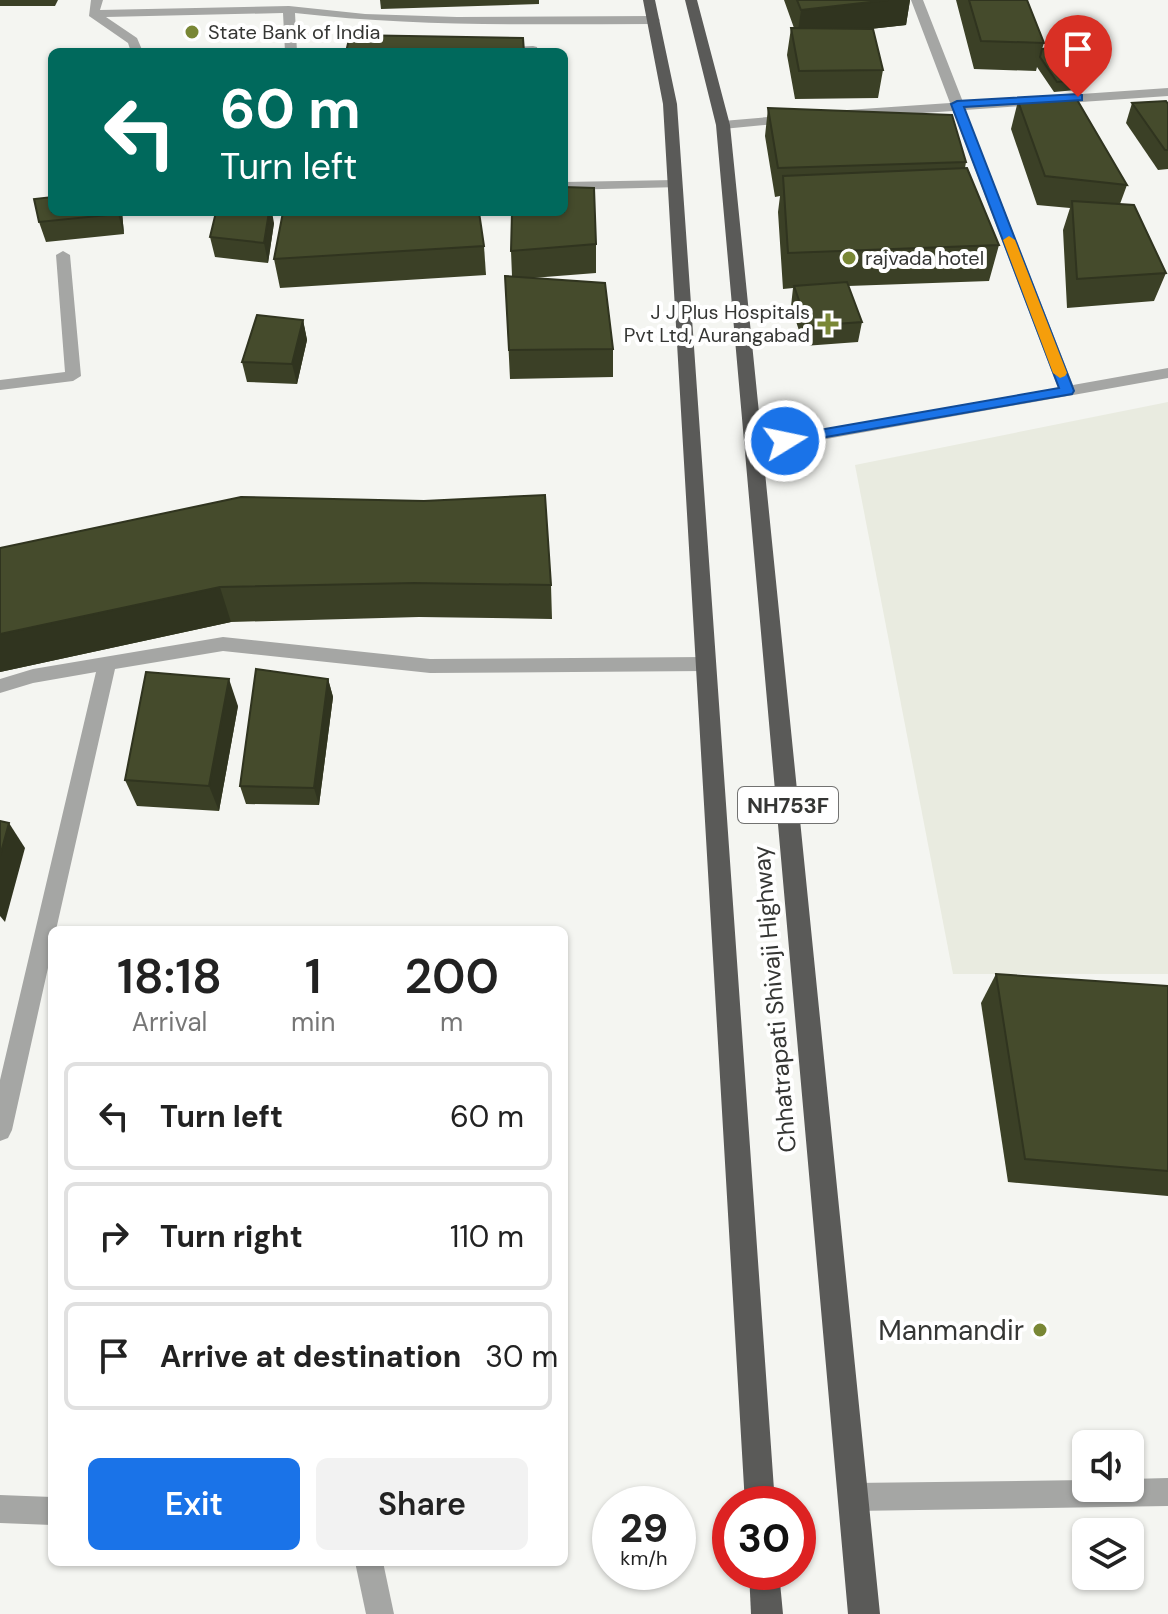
<!DOCTYPE html>
<style>
body{margin:0;font-family:"DM Sans",sans-serif;background:#f2f2f2;color:#222;height:100vh;display:flex;flex-direction:column;font-size:30px;white-space:nowrap}
*{box-sizing:border-box;margin:0}
p{font-size:26px;color:#767676}
.icon{flex:none;width:44px;height:44px;fill:none;stroke:currentColor;stroke-width:2;stroke-linecap:round;stroke-linejoin:round}
.map{position:relative;flex:1;overflow:hidden}
.details{position:absolute;left:48px;top:926px;width:520px;height:640px;display:flex;flex-direction:column;background:#fff;border-radius:12px;box-shadow:0 2px 6px #0004}
.details>*{flex:none}
.hud{position:absolute;left:48px;top:48px;width:520px;height:168px;border-radius:12px;box-shadow:0 2px 6px #0004;background:#00695c;color:#fff;overflow:hidden}
.controls{position:absolute;left:1072px;top:1430px;display:grid;gap:16px}
.controls a{display:grid;place-items:center;width:72px;height:72px;border-radius:12px;background:#fff;box-shadow:0 2px 6px #0004;font-size:40px}
.speed{position:absolute;left:592px;top:1486px;display:flex;gap:16px;font-size:40px;font-weight:700;text-align:center}
.speed>*{display:grid;place-content:center;width:104px;height:104px;border-radius:50%;background:#fff;box-shadow:0 2px 6px #0004;line-height:1}
.speed small{font-size:20px;font-weight:400}
.speed .limit{border:12px solid #d22;background:#fff;color:#111}
.pin{position:absolute;display:grid;place-items:center;width:68px;height:68px;color:#fff;margin:-82px -34px;border-radius:50% 50% 50% 0;rotate:-45deg;box-shadow:0 0 8px #0007}
.pin .icon{rotate:45deg}
.me{position:absolute;width:88px;margin:-44px;rotate:80deg;stroke-linejoin:round;filter:drop-shadow(0 0 6px #0008)}
.turn{display:flex;align-items:center;gap:28px;height:168px;padding:0 40px;font-size:36px}
.turn .icon{width:104px;height:104px;stroke-width:2.5}
.turn b{display:block;font-size:56px;line-height:68px}
.eta{display:flex;justify-content:space-evenly;align-items:center;height:136px;text-align:center}
.eta b{font-size:48px;font-weight:600;line-height:56px}
.primary-button{display:flex;gap:16px;margin-top:auto;padding:16px 40px}
.primary-button a{flex:1;height:92px;border-radius:12px;background:#1a73e8;color:#fff;font-size:32px;font-weight:600;line-height:92px;text-align:center}
.primary-button a+a{background:#f2f2f2;color:#222}
ul{padding:0;list-style:none}
li{display:flex;align-items:center;gap:24px;height:108px;margin:0 16px 12px;padding:0 24px;border:4px solid #e0e0e0;border-radius:12px}
li div{flex:1}
li b{display:block;font-size:30px}
li em{font-style:normal}
.map>svg:first-child{display:block}
.built{fill:#e9ebe0}
.lines{fill:none;stroke-linecap:round;stroke-linejoin:round}
.service{fill:#a5a6a4;fill-rule:evenodd}
.minor{fill:#a5a6a4;fill-rule:evenodd}
.trunk{fill:#5a5a58;fill-rule:evenodd}
.wall{fill:#3b4026}
.shaded-wall{fill:#30341f}
.building{fill:#454b2c;stroke:#30341f;stroke-width:2}
.route{fill:#1a73e8;stroke:#114b97;stroke-width:2}
.slow{fill:#f59e0b}
.poi-dot{fill:#798735;stroke:#fff;stroke-width:3}
.labels{text-anchor:middle;dominant-baseline:central;stroke-width:8;stroke-linejoin:round;paint-order:stroke}
.far-poi-label{font-size:20px;fill:#353634;stroke:#fff;text-anchor:start}
.shield{fill:#fff;stroke:#727271;stroke-width:2}
.shield-label{font-size:22px;font-weight:bold;fill:#353634}
.street-label{font-size:24px;fill:#353634;stroke:#fff}
.near-poi-label{font-size:28px;fill:#353634;stroke:#fff;text-anchor:end}
</style>
<div class="map">
<svg width="1168" height="1614" viewBox="0 0 1168 1614">
<rect width="100%" height="100%" fill="#f4f5f1"/>
<path class="built" d="M1168,402v572h-215l-98,-509z"/>
<g class="lines">
<g class="service">
<path d="M533,46l4,1 1,5h-52l6,-4z"/>
<path d="M675,180l5,1v6l-116,3v-8z"/>
<path d="M0,1495l52,2v28l-52,-2z"/>
<path d="M355,1562h28l11,52h-28z"/>
</g>
<g class="minor">
<path d="M91,0h12l-3,10 189,-4 76,8 92,3 197,-1 6,4 -6,4c-120,0 -240,3 -359,-11l2,39h-12l-2,-39 -177,4 31,21 6,14h-12l-3,-9 -39,-27z"/>
<path d="M911,0h12l40,102 205,-14v8l-203,14 108,275 95,-17v10l-414,74 -6,-1v-8l6,-1 304,-54 -105,-277 -106,7 -6,-4 6,-4 103,-7z"/>
<path d="M791,115l5,1v6l-73,7 -6,-4 6,-4z"/>
<path d="M63,251l7,4 11,121 -8,5 -73,9v-10l65,-8 -9,-117z"/>
<path d="M223,637l207,22 275,-2 9,7 -9,7 -275,2 -207,-22 -108,18 -59,261h-4v20l-40,180 -4,8 -8,3v-61l96,-408 -63,11 -33,10v-14l33,-10z"/>
<path d="M1168,1478v28l-315,5 -10,-4 -4,-10 4,-10 10,-4 233,-3v8h44v-9z"/>
</g>
<g class="trunk">
<path d="M643,0h12l22,104 98,1400h-30l-82,-1400z"/>
<path d="M685,0h12l33,125 150,1489h-32l-132,-1489z"/>
<path d="M749,1572h30l4,42h-32z"/>
</g>
</g>
<g class="wall">
<path d="M0,0h58l-3,6h-55z"/>
<path d="M380,0h159v4l-158,5z"/>
<path d="M784,0h126l-4,25 -36,4 13,41 -5,28 -83,1 -8,-44 4,-27h3z"/>
<path d="M956,0h71l17,43 -2,6 37,31 -3,10 -22,2 -17,-25 -1,4 -62,-2z"/>
<path d="M1018,101l109,84 -7,19 46,69 -12,28 -87,7 -4,-78 7,-22 -33,-3 -26,-76z"/>
<path d="M1132,103l36,1v65l-10,1 -32,-47z"/>
<path d="M768,108l198,54 -1,6 34,77 -10,36 -141,5 14,36 -4,20 -54,4 -13,-40 2,-18 -10,1 -5,-77 2,-16 -5,1 -10,-61z"/>
<path d="M52,212h70l2,22 -78,8 -7,-20z"/>
<path d="M274,223l-6,40 -53,-6 -5,-20z"/>
<path d="M596,244v29l-64,5 81,71v28l-103,2 -5,-103h7l-1,-25z"/>
<path d="M484,246l2,29 -206,13 -6,-29z"/>
<path d="M303,320l4,20 -10,44 -50,-2 -5,-20z"/>
<path d="M424,501l127,84 1,34 -133,-2 -188,5 -231,50v-124z"/>
<path d="M328,679l5,18 -14,108 -73,-1 -6,-18z"/>
<path d="M238,706l-19,105 -82,-5 -12,-26z"/>
<path d="M996,974l172,12v210l-160,-14 -27,-179z"/>
</g>
<g class="shaded-wall">
<path d="M888,0h22l-4,25 -109,12 4,-27z"/>
<path d="M117,212h5l2,22 -6,-20z"/>
<path d="M269,212h3l2,11 -6,40 -4,-20z"/>
<path d="M303,320l4,20 -10,44 -5,-20z"/>
<path d="M220,587l11,35 -231,50v-38z"/>
<path d="M229,679l9,27 -19,105 -10,-25z"/>
<path d="M328,679l5,18 -14,108 -5,-17z"/>
<path d="M9,823l16,25 -20,74 -5,-6v-60z"/>
</g>
<g class="building">
<path d="M797,0h91l-87,10z"/>
<path d="M969,0h58l17,43 -63,-2z"/>
<path d="M791,28l82,1 10,41 -84,1z"/>
<path d="M350,35l173,3 1,14h-178z"/>
<path d="M1058,47l21,33 -22,2 -17,-25 2,-8z"/>
<path d="M1076,98l51,87 -82,-9 -27,-75z"/>
<path d="M1166,101l2,3v46h-3l-33,-47z"/>
<path d="M768,108l184,7 14,47 -188,6z"/>
<path d="M967,168l32,77 -211,8 -5,-77z"/>
<path d="M564,187l30,1 2,56 -85,7 1,-39h52z"/>
<path d="M52,197v15h65l1,2 -79,8 -5,-23z"/>
<path d="M1072,201l62,4 32,68 -89,6z"/>
<path d="M216,212h53l-5,31 -54,-6z"/>
<path d="M283,212h196l5,34 -210,13z"/>
<path d="M505,276l100,7 8,66 -104,1z"/>
<path d="M847,282l15,40 -54,4 -14,-40z"/>
<path d="M257,315l46,5 -11,44 -50,-2z"/>
<path d="M545,495l6,90 -137,-2 -194,4 -220,47v-86l241,-51 183,4z"/>
<path d="M256,669l72,10 -14,109 -74,-2z"/>
<path d="M146,672l83,7 -20,107 -84,-6z"/>
<path d="M0,821l9,2 -9,33z"/>
<path d="M996,974l172,12v185l-143,-12z"/>
</g>
<path class="route" d="M1078,94l4,1v5l-118,7 110,284 -2,3 -292,51v-7l5,-2 274,-48 -108,-284 6,-3z"/>
<path class="slow" d="M1009,236l6,4 52,133 -2,3 -5,2 -7,-5 -50,-133z"/>
<g class="poi-dot">
<circle cx="192" cy="32" r="8"/>
<circle cx="849" cy="258" r="8"/>
<path d="M824 312h8v8h8v8h-8v8h-8v-8h-8v-8h8z"/>
<circle cx="1040" cy="1330" r="8"/>
</g>
<g class="labels">
<g class="far-poi-label">
<text x="208" y="32">State Bank of India</text>
<text x="865" y="258">rajvada hotel</text>
<text x="810" y="312" text-anchor="end">J J Plus Hospitals<tspan x="810" dy="23">Pvt Ltd, Aurangabad</tspan></text>
</g>
<rect class="shield" x="738" y="787" width="100" height="36" rx="6"/>
<g class="shield-label">
<text x="788" y="805">NH753F</text>
</g>
<g class="street-label">
<text transform="translate(774 999) rotate(-95)">Chhatrapati Shivaji Highway</text>
</g>
<g class="near-poi-label">
<text x="1024" y="1330">Manmandir</text>
</g>
</g>
</svg>
<div class="controls">
<a><svg class="icon" aria-label="sound" viewBox="0 0 24 24"><path d="M4 9h4l5-4v14l-5-4H4zM17 9q2 3 0 6"/></svg></a>
<a><svg class="icon" aria-label="layers" viewBox="0 0 24 24"><path d="M12 4l9 5-9 5-9-5zM3 14l9 5 9-5"/></svg></a>
</div>
<div class="speed"><div>29<small>km/h</small></div><div class="limit">30</div></div>
<div class="pin" style="left:1078px;top:97px;background:#d93025"><svg class="icon" aria-label="arrive" viewBox="0 0 24 24"><path d="M6 21V4h12l-3 4 3 4H6"/></svg></div>
<svg class="me" style="left:785px;top:441px" viewBox="-20 -20 40 40"><circle r="17" fill="#1a73e8" stroke="#fff" stroke-width="3"/><path d="M0-11L8 9 0 5-8 9z" fill="#fff"/></svg>
<div class="hud">
<div class="turn"><svg class="icon" aria-label="left" viewBox="0 0 24 24"><path d="M17 20v-9H6M10 6l-5 5 5 5"/></svg><div><b>60 m</b>Turn left</div></div>
</div>
<section class="details">
<div class="eta">
<div><b>18:18</b><p>Arrival</p></div>
<div><b>1</b><p>min</p></div>
<div><b>200</b><p>m</p></div>
</div>
<ul>
<li><svg class="icon" aria-label="left" viewBox="0 0 24 24"><path d="M17 20v-9H6M10 6l-5 5 5 5"/></svg><div><b>Turn left</b></div><em>60 m</em></li>
<li><svg class="icon" aria-label="right" viewBox="0 0 24 24"><path d="M7 20v-9h11M14 6l5 5-5 5"/></svg><div><b>Turn right</b></div><em>110 m</em></li>
<li><svg class="icon" aria-label="arrive" viewBox="0 0 24 24"><path d="M6 21V4h12l-3 4 3 4H6"/></svg><div><b>Arrive at destination</b></div><em>30 m</em></li>
</ul>
<div class="primary-button"><a>Exit</a><a>Share</a></div>
</section>
</div>
